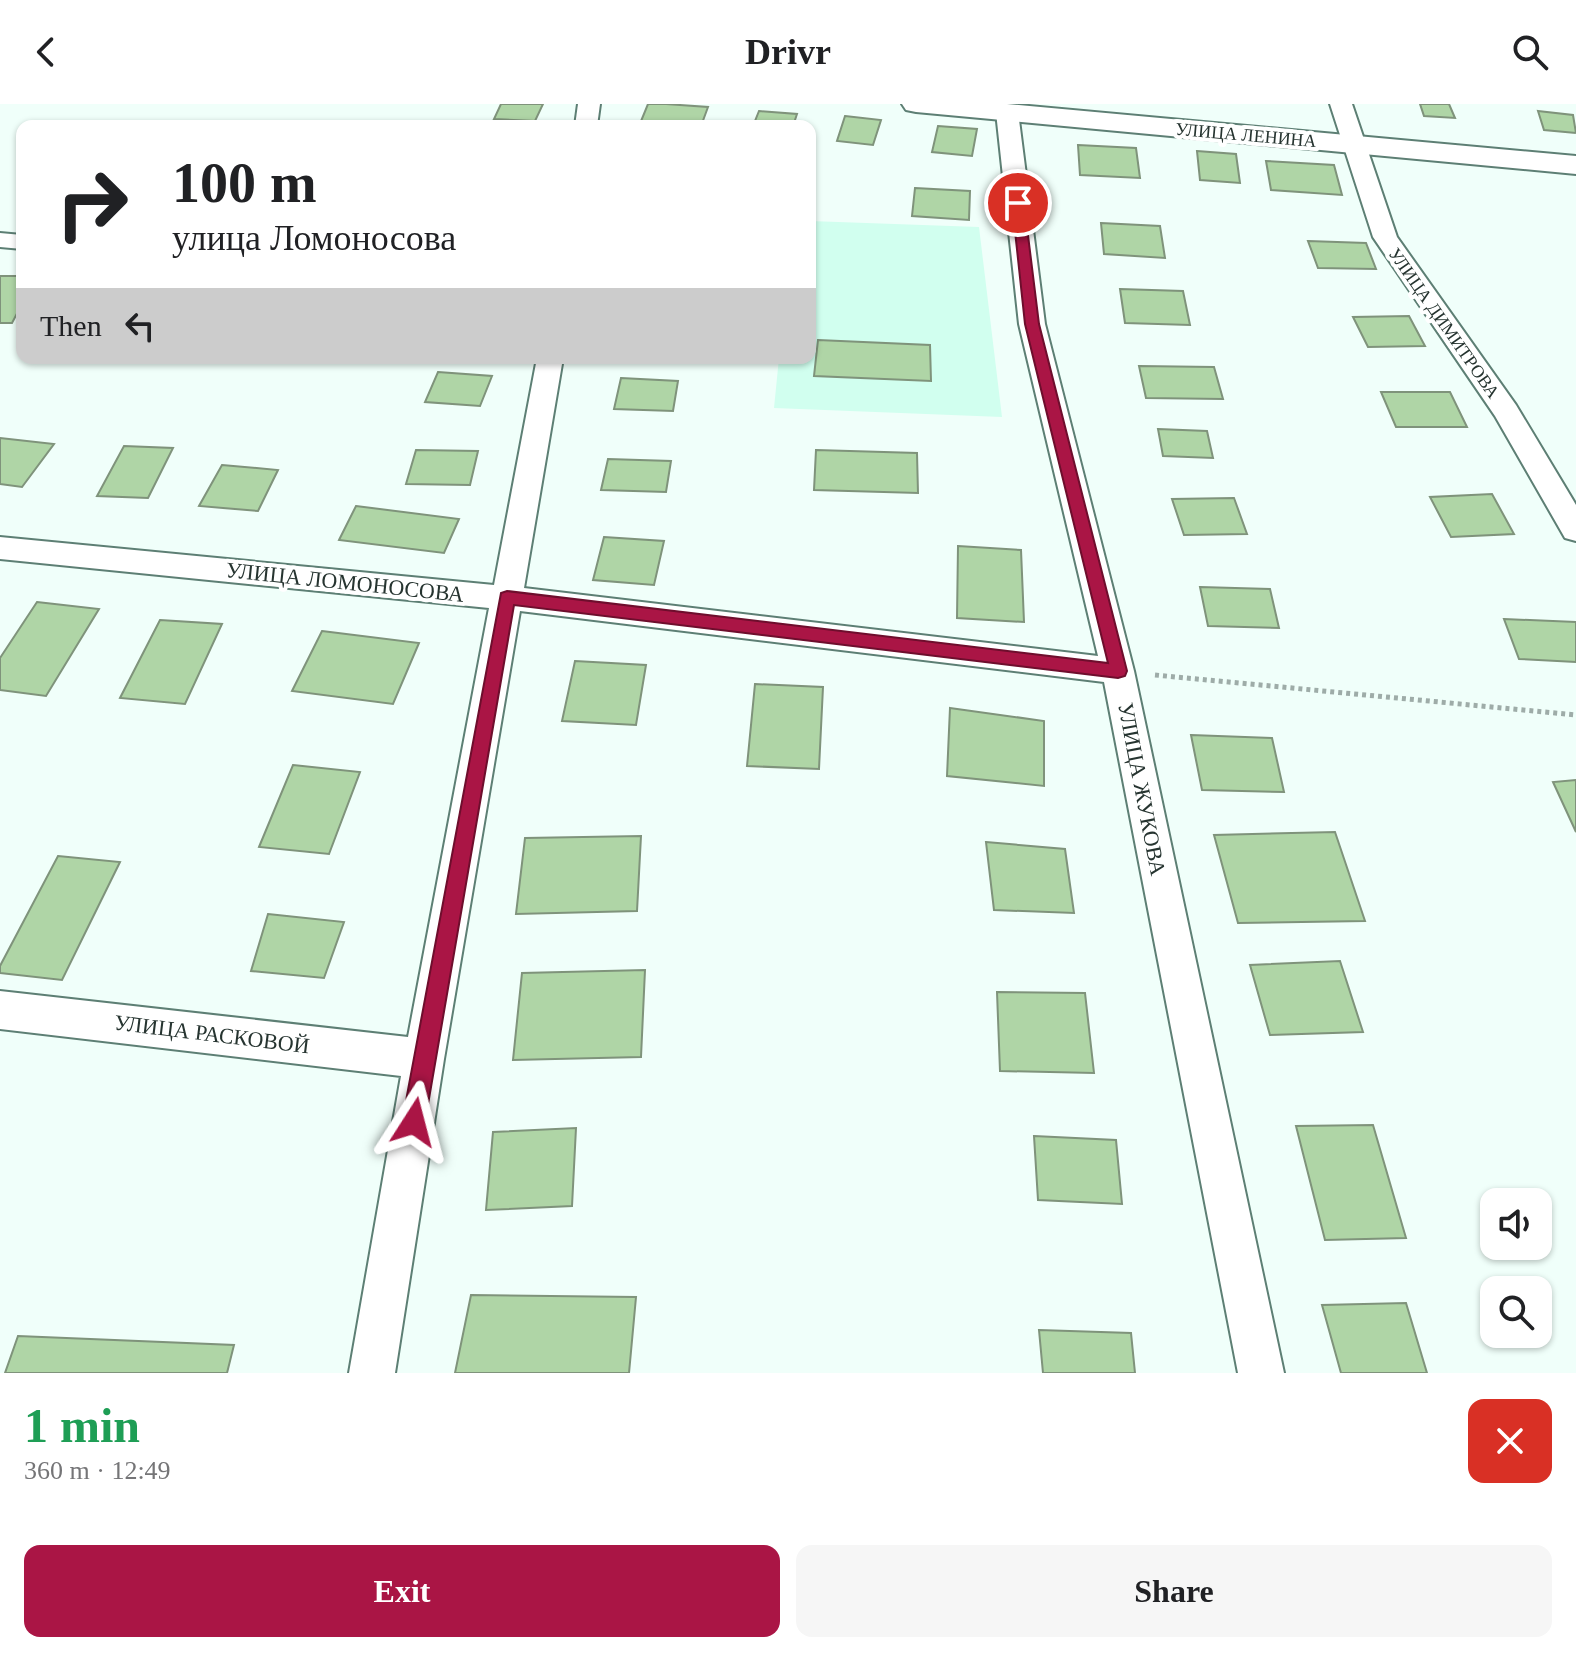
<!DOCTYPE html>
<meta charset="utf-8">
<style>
body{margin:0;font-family:"Times New Roman",serif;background:#f6f6f6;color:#202124;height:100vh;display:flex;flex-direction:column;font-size:30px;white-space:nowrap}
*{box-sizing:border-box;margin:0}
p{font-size:26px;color:#757577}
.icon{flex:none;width:44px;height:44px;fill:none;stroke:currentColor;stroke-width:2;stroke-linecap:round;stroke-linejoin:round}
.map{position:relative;height:1269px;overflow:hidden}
.side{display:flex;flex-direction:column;background:#fff;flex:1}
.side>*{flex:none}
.banner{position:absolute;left:16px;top:16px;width:800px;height:244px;border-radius:16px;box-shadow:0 2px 6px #0004;background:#fff;color:#202124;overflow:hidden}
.tools{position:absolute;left:1480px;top:1084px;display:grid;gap:16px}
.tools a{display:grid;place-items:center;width:72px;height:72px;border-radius:16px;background:#fff;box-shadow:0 2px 6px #0004;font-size:40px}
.pin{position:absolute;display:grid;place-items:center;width:68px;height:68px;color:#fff;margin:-34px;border:4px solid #fff;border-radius:50%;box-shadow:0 2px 8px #0007}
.me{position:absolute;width:88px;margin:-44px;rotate:9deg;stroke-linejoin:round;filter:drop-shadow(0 0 6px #0008)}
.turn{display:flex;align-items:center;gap:28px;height:168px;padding:0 24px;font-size:36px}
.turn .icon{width:104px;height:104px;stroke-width:2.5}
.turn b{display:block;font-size:56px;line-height:68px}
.then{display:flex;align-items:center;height:76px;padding:0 24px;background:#0003;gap:16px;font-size:30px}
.round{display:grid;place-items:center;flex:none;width:84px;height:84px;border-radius:16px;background:#f6f6f6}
.summary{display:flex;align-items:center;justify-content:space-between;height:136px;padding:0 24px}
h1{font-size:48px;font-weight:800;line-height:60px;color:#1e9e55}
.primary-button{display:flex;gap:16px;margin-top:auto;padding:16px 24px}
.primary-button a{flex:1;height:92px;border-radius:16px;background:#aa1545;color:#fff;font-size:32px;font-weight:800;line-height:92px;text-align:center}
.primary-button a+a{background:#f6f6f6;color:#202124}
header{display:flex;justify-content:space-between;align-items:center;height:104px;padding:0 24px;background:#fff;font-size:36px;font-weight:800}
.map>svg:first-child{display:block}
.built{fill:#d1ffef}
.building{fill:#afd5a6;stroke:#7f937b;stroke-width:2}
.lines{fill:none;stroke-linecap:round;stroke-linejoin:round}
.minor-casing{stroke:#5d7f74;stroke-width:4}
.tertiary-casing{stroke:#5d7f74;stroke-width:4}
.path{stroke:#9eaca8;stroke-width:5;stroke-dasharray:4 4;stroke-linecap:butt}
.minor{fill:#fff;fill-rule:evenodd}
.tertiary{fill:#fff;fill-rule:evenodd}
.route{fill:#aa1545;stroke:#6e0e2d;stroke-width:2}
.labels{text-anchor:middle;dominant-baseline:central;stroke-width:8;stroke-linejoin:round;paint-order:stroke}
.far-street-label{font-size:18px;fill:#263430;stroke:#fff}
.street-label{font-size:22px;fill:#263430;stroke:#fff}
</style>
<header><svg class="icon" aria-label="back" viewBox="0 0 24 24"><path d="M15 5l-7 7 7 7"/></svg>Drivr<svg class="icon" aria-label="search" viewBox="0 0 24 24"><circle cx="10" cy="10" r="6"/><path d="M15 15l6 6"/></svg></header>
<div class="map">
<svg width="1576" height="1269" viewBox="0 0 1576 1269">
<rect width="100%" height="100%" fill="#f0fffa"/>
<path class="built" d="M810,117l169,6 23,190 -228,-9 5,-50h31z"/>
<g class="building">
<path d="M501,0h42l-8,17 -41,-2z"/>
<path d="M648,0h18l42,3 -7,19h-62z"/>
<path d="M1420,0h29l6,14 -31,-2z"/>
<path d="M759,7l38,3 -4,12h-40z"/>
<path d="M1538,7l35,4 3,18 -32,-3z"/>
<path d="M845,12l36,4 -8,25 -36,-4z"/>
<path d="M938,22l39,3 -5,27 -40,-4z"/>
<path d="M1078,41l58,3 4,30 -60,-3z"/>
<path d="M1197,47l39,3 4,29 -40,-3z"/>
<path d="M1266,57l68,4 8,30 -71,-5z"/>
<path d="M915,84l55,3 -1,29 -57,-4z"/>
<path d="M1101,119l59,3 5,32 -61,-4z"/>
<path d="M1308,137l58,2 10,26 -58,-1z"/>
<path d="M0,172h22v28l-10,19h-12z"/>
<path d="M1120,185l63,2 7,34 -65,-2z"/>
<path d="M1409,212l16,30 -57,1 -15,-30z"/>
<path d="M818,236l112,5 1,36 -117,-5z"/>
<path d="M1139,262l75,1 9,32 -77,-1z"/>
<path d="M438,268l54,4 -12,30 -55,-4z"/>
<path d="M621,274l57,3 -5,30 -59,-2z"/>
<path d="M1381,288h69l17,35h-71z"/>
<path d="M1158,325l49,2 6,27 -50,-2z"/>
<path d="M0,334l54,6 -32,43 -22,-3z"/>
<path d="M124,342l49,2 -25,50 -51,-2z"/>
<path d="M416,346l62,1 -8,34 -64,-1z"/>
<path d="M816,346l101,3 1,40 -104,-3z"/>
<path d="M608,355l63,2 -5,31 -65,-2z"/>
<path d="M222,361l56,5 -20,41 -59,-5z"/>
<path d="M1492,390l22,40 -63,3 -21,-40z"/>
<path d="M1234,394l13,36 -63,1 -12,-36z"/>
<path d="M356,402l103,13 -15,34 -105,-13z"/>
<path d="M604,433l60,4 -10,44 -61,-5z"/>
<path d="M958,442l63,4 3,72 -67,-4z"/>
<path d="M1200,483l70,2 9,39 -71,-2z"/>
<path d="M37,498l62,7 -53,87 -46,-6v-32z"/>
<path d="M1504,515l72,3v40l-57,-3z"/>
<path d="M160,516l62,4 -37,80 -65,-6z"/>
<path d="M322,527l97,12 -26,61 -101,-13z"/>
<path d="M575,557l71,4 -10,60 -74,-4z"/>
<path d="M755,580l68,3 -4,82 -72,-3z"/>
<path d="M950,604l94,13v65l-97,-10z"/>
<path d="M1191,631l81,3 12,54 -82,-2z"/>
<path d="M293,661l67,7 -31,82 -70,-7z"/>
<path d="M1576,676v52l-23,-50z"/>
<path d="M1335,728l30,89 -127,2 -24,-88z"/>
<path d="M641,732l-4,75 -121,3 9,-76z"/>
<path d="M986,738l79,7 9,64 -80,-3z"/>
<path d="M58,752l62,6 -58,118 -62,-7v-7z"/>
<path d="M268,810l76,8 -20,56 -73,-7z"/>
<path d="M1340,857l23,71 -93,3 -20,-70z"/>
<path d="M645,866l-4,87 -128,3 9,-87z"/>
<path d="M997,888l88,1 9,80 -94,-2z"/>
<path d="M1373,1021l33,113 -81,2 -29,-114z"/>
<path d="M576,1024l-4,78 -86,4 7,-78z"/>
<path d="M1034,1032l82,4 6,64 -84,-4z"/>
<path d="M471,1191l165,2 -7,76h-174z"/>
<path d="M1406,1199l21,70h-86l-19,-68z"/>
<path d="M1039,1226l92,3 4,40h-92z"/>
<path d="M18,1232l216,9 -7,28h-222z"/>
</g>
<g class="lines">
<g class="minor-casing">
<g id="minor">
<path d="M578,0h22l-3,22h-22z"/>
<path d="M1330,0h22l45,133 119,168 60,100v36l-11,-3 -70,-122 -122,-179z"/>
<path d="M1007,2l11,6 27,212 89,347 150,702h-46l-134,-691 -584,-71 -76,448 -49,314h-46l52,-297 -401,-47v-38l408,46 81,-429 -489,-49v-22l494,48 43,-227h26l-39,230 574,68 -79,-332 -23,-212z"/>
<path d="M0,129l22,2v14l-22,-2z"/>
</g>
</g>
<g class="tertiary-casing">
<path id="tertiary" d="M902,0h105l569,52v18l-660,-62 -10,-2z"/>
</g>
<path class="path" d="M1155,571l421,40"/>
<use href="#minor" class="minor"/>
<use href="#tertiary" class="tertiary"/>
</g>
<path class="route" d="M1018,95l6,4 15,121 88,347 -2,5 -7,2 -604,-73 -89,517 -4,8 -7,3 -8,-3 -4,-8 99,-529 6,-2 601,72 -83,-339 -13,-121z"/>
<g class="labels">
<g class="far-street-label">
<text transform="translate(1246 31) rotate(5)">УЛИЦА ЛЕНИНА</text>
<text transform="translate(1444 219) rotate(55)">УЛИЦА ДИМИТРОВА</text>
</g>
<g class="street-label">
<text transform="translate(345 478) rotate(6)">УЛИЦА ЛОМОНОСОВА</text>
<text transform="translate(1142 685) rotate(79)">УЛИЦА ЖУКОВА</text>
<text transform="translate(212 930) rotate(7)">УЛИЦА РАСКОВОЙ</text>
</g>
</g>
</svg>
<div class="tools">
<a><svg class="icon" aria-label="sound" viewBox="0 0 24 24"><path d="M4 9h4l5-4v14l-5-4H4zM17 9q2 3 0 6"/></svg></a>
<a><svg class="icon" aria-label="search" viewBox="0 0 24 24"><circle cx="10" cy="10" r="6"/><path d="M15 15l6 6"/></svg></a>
</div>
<div class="pin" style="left:1018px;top:99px;background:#d93025"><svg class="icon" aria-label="arrive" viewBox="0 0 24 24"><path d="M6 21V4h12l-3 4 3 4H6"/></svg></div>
<svg class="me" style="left:414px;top:1018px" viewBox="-20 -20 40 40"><path d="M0-17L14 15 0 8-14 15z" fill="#aa1545" stroke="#fff" stroke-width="4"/></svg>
<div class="banner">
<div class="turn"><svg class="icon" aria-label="right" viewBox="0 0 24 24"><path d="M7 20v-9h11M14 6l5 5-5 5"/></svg><div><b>100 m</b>улица Ломоносова</div></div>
<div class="then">Then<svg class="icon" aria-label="left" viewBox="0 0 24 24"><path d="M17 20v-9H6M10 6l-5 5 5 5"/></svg></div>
</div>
</div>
<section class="side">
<div class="summary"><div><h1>1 min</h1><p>360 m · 12:49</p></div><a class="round" style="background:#d93025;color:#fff"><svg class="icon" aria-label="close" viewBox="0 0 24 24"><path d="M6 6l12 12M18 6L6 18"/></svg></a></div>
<div class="primary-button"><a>Exit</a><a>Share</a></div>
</section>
